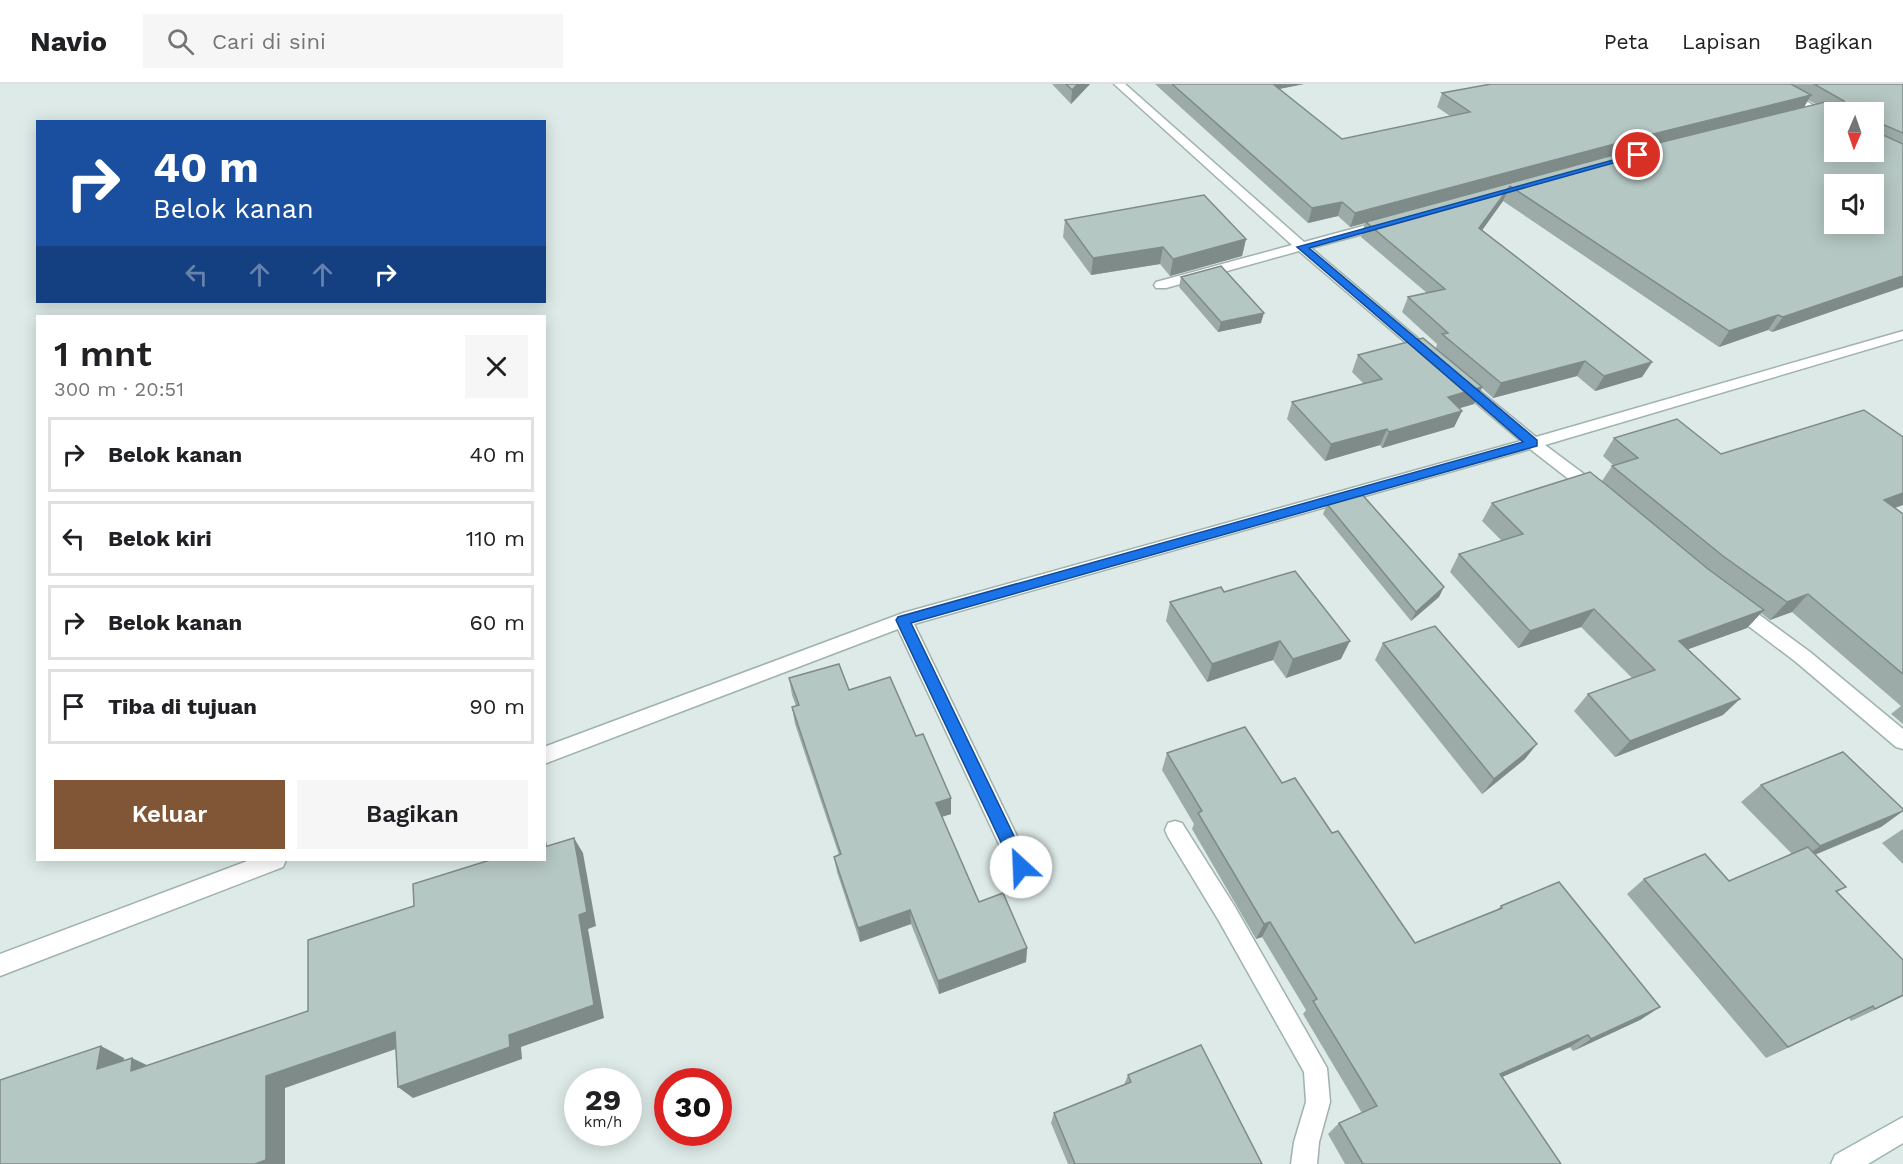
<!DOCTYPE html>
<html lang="id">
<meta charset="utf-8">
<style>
body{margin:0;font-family:"Work Sans",sans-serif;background:#f6f6f6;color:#202124;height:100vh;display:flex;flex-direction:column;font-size:22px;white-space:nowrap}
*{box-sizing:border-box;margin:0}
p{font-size:20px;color:#757577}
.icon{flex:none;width:33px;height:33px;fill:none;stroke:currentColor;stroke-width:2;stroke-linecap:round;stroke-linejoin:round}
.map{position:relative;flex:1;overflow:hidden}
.panel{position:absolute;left:36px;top:231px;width:510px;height:546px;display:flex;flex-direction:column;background:#fff;border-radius:0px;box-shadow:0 3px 15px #0003}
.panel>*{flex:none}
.top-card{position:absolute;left:36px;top:36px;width:510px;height:183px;border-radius:0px;box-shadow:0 3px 15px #0003;background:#1a4fa0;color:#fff;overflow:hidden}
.needle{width:39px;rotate:182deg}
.controls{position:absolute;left:1824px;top:18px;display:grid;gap:12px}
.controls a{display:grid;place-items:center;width:60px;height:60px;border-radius:0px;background:#fff;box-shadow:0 3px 15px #0003;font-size:30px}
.speed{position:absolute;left:564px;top:984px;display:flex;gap:12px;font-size:30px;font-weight:700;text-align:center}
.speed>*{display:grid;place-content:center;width:78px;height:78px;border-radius:50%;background:#fff;box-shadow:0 3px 15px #0003;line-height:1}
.speed small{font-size:15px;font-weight:400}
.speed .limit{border:9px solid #d22;background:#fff;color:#111}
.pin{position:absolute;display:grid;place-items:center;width:51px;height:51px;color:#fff;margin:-26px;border:3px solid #fff;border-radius:50%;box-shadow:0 2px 6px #0007}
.me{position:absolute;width:66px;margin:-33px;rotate:335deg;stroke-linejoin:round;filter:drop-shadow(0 0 4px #0008)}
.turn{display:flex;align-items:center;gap:21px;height:126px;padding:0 18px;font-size:27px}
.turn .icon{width:78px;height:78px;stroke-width:2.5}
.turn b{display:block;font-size:42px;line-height:51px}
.lanes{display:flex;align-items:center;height:57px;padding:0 18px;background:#0003;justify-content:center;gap:30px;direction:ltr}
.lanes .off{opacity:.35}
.round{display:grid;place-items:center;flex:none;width:63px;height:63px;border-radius:0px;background:#f6f6f6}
.overview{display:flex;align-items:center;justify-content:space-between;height:102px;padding:0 18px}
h1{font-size:36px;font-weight:600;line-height:45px}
.action{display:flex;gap:12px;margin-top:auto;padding:12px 18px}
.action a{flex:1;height:69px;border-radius:0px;background:#815636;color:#fff;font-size:24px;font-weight:600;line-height:69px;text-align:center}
.action a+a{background:#f6f6f6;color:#202124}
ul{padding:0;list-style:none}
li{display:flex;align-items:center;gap:18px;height:75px;margin:0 12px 9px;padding:0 6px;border:3px solid #e0e0e0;border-radius:0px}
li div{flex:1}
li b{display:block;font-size:22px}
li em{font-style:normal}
header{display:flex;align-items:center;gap:36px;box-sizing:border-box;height:84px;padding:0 30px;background:#fff;border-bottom:2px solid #e0e0e0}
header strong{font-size:28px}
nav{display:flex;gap:33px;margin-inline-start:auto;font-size:21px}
.search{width:420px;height:54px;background:#f6f6f6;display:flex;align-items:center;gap:15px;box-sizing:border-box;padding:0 21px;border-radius:0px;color:#757577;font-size:22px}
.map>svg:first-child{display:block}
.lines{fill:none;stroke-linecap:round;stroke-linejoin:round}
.street-casing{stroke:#a0b2af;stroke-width:3}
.secondary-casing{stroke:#9cb6b1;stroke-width:3}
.street{fill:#fff;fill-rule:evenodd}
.secondary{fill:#fff;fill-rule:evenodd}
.wall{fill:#9caba8;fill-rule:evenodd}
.shaded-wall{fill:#7f8b88}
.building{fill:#b5c7c3;stroke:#7f8b88;stroke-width:1.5;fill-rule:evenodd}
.route{fill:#1a73e8;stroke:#114b97;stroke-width:1.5}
</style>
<header>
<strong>Navio</strong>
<div class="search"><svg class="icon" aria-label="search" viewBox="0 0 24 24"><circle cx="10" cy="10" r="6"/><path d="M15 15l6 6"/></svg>Cari di sini</div>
<nav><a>Peta</a><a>Lapisan</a><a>Bagikan</a></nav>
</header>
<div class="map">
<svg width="1903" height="1080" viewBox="0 0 1903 1080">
<rect width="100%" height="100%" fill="#ddeae7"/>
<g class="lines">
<g class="street-casing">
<g id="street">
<path d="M1114,0h11l179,158 81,-22 4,1 2,3 -2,3 -78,21 123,104 2,3 -2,3h-10l-125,-107 -133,37h-10l-2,-3 2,-3 136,-37z"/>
<path d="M1903,247v8l-358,106 55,41 2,4 -2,4h-12l-58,-45 -616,175 118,243 -3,7 -8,3 -8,-3 -115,-245 -354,135v-17l359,-134 618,-172 -67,-57 -2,-3 2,-3h10l72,59z"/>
<path d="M1736,516l6,2 68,50 93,77v20l-7,-2 -100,-85 -66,-50 -3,-5 3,-5z"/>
<path d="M1175,737l7,2 53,84 92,161 3,34 -11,40 -2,22h-26l3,-22 12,-40 -2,-30 -85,-151 -51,-84 -3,-7 3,-7z"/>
<path d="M250,776h36l-3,7 -283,109v-22z"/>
</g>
</g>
<g class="secondary-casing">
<g id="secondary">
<path d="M1763,0h13l58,33v7z"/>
<path d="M1903,1033v26l-35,21h-37l4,-9z"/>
</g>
</g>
<use href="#street" class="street"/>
<use href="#secondary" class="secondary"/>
</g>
<g class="wall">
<path d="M1052,0h38l-19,20z"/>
<path d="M1155,0h149l-25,5 63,50 108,-23 -13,-9 5,-14 49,-9h412v203l-131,45 -4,-2 -49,17 -216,-146 -21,29 170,132 -10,15 -47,14 -18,-15 -84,22 -11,-10 -8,16 -15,4 3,3 -8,16 -72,21 -2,-3 -55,16 -38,-42 5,-17 72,-18 -12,-12 6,-17 78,-7 1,-4 -35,-32 6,-15 19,-4 -66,-56 4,-14 -15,4 -12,-11 -30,7zM1808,16l8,4 -12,3z"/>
<path d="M1065,136l181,19 -4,17 -72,20 -10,-12 -69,11 -28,-38z"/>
<path d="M1181,193l80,46 -43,9 -39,-45z"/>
<path d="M1903,353v68l-9,3 9,6v210l-12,-10 10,-8 -109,-94 -22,8 -9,-7 -14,15 -59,21 35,66 -108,42 -41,-46 14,-17 44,-16 -51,-51 -63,21 -68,-76 9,-18 43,-13 -20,-20 10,-18 110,-22 10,-15 1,-1 -10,-9 11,-18 107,16z"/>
<path d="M1327,420l112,93 -28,24 -88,-107z"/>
<path d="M1224,508l117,67 -55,19 -13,-18 -66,22 -41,-61 4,-19z"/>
<path d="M1383,559l142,116 -43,35 -107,-134z"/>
<path d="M789,594l60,12 67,46 35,62v16l-9,3 37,85 48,46 -1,14 -87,32 -28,-70 -51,18 -23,-70 -3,-15 5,-2 -44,-131 -3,-17 4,-1 -4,-11z"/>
<path d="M1167,669l115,30 50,50 83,110 81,-32 5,-5 159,101 -20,13 -67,31 -3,-4 -68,30 59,87h-216l-17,-30 11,-11 23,-10 -59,-99 3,-4 -44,-73 -6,2 -64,-110 2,-5 -32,-54z"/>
<path d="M1761,701l142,26 -22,16 -66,28 31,32 -9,5 66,68v36l-52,25 -2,-3 -83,40 -139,-164 17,-15 85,2 63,-27 -51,-52z"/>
<path d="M1903,745v35l-21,-21z"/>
<path d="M1128,991l134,89h-194l-17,-41 3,-10 70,-28z"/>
</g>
<g class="shaded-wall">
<path d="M1078,0h12l-19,20 1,-14z"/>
<path d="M1265,0h39l-41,8z"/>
<path d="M1811,11l-8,14 -437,113 -1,1 -15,4 5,-14 286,-76z"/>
<path d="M1510,102l-7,15 -30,42 6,-15z"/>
<path d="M1342,118l-4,14 -30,7 4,-15z"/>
<path d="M1246,155l-4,17 -72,20 3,-17z"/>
<path d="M1163,163l-3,17 -69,11 2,-17z"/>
<path d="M1903,192v11l-131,45 11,-15z"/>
<path d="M1264,229l-3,10 -43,9 3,-10z"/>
<path d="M1778,231l-10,15 -49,17 10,-16z"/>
<path d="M1585,277l-8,15 -84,22 8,-15z"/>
<path d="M1652,278l-10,15 -47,14 9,-15z"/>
<path d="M1482,303l-8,17 -34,10 8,-17z"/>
<path d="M1462,327l-8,16 -72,21 7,-16z"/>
<path d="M1387,345l-7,16 -55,16 6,-17z"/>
<path d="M1903,409v12l-36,13 17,-18z"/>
<path d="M1444,503l-5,10 -28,24 5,-9z"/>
<path d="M1808,510l-16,18 -22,8 17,-18z"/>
<path d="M1594,525l-13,18 -63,21 12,-17z"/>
<path d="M1764,526l-17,18 -83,30 15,-17z"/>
<path d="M1280,557l-7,19 -66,22 5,-18z"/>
<path d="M1350,557l-9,18 -55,19 7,-19z"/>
<path d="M1740,615l-17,16 -108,42 15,-16z"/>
<path d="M1537,660l-12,15 -43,35 12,-15z"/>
<path d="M951,714v16l-14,4 -1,-15z"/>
<path d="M1903,727l-22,16 -82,34 21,-15z"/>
<path d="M544,745l6,35 -6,-9z"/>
<path d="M574,754l9,15 13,73 -8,3 16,89 -83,29 1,12 -109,39 -15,-11 111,-52 70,-120z"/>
<path d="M910,826l1,14 -51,18 -2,-14z"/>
<path d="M1270,838l-8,15 -6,2 8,-15z"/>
<path d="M1027,864l-1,14 -87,32 -1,-13z"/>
<path d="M1903,911v1l-52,25z"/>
<path d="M1873,922l-24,12 -83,40 22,-11z"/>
<path d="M1660,923l-20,13 -67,31 18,-12z"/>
<path d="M395,948l15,12 -125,44v76h-30l11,-88z"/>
<path d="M1588,951l-18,12 -86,38 16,-11z"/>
<path d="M101,962l23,12 -3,22 -24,-11z"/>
<path d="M132,974l23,11 -24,2z"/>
</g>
<g class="building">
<path d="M1066,0h12l-6,6z"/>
<path d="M1172,0h101l69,55 128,-27 -28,-19 49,-9h300l20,11 -170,42 -286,76 -13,-11 -30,6z"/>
<path d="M1814,0h89v49l-21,-9 1,11 20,9v132l-120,41 -5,-2 -49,16 -219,-145 -31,42 173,134 -48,14 -19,-15 -84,22 -59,-49 6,-1 -40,-36 37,-8 -79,-67 284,-77 175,-43 19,10v-11zM1834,28h40v40h-40zM1834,100h40v40h-40z"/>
<path d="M1204,111l42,44 -73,20 -10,-12 -70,11 -28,-38z"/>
<path d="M1221,182l43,47 -43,9 -40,-45z"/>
<path d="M1423,254l59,49 -34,10 14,14 -73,21 -2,-3 -56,15 -39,-42 90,-23 -24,-24z"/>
<path d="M1864,326l39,27v56l-19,7 19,14v160l-95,-80 -21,8 -64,-46 -111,-90 26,-8 -24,-20 63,-19 44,35z"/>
<path d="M1590,388l19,15 99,82 56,41 -85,31 61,58 -110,42 -42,-47 67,-24 -61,-61 -64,22 -71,-77 64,-20 -31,-31z"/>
<path d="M1359,407l85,96 -28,25 -89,-108 8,-6z"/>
<path d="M1295,487l55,70 -57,18 -13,-18 -68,23 -42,-62 51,-15 3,5z"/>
<path d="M1435,542l102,118 -43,35 -111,-136z"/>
<path d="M839,580l10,26 41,-13 26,59 7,-2 28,64 -15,5 43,99 24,-9 24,55 -89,33 -28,-71 -52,18 -24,-71 7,-3 -49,-147 7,-2 -10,-27z"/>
<path d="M1245,643l37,56 13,-5 37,55 6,-2 77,112 87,-35 -1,-2 58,-24 101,125 -69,32 -3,-4 -88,39 61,90h-198l-24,-41 38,-17 -64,-105 4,-2 -47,-77 -6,2 -66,-111 4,-2 -35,-58z"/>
<path d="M1843,668l60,57v2l-83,35 -59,-61z"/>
<path d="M574,754l13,74 -8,3 15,90 -85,30 1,12 -112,40 -3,-55 -129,44v84l-11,4h-255v-84l101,-34 -4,23 35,-11 -1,13 177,-60v-71l106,-34 -1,-22 77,-24h54v-13z"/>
<path d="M1808,763l38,40 -10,4 67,69v35l-28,14 -2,-3 -85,41 -144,-168 61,-25 24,27z"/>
<path d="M1201,961l61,119h-187l-21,-51 77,-31 -3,-7z"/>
</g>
<path class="route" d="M1635,70l7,1 -333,93 228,192v6l-626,177 118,244 -2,5 -6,3 -6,-3 -119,-252 2,-3 625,-175 -226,-195z"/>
</svg>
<div class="controls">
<a><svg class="needle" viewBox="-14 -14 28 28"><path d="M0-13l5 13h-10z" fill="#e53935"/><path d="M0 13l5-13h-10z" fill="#757577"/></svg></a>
<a><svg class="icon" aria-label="sound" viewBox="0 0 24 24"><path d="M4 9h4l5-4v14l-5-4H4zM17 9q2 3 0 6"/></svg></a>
</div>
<div class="speed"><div>29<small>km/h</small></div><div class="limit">30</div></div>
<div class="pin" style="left:1638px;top:71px;background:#d93025"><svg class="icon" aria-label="arrive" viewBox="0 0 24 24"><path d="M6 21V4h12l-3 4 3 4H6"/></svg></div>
<svg class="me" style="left:1021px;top:783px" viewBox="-20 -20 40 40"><circle r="19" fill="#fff"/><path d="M0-13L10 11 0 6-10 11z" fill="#1a73e8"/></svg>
<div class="top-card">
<div class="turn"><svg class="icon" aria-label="right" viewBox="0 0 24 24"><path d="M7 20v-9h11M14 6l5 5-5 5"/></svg><div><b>40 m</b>Belok kanan</div></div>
<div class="lanes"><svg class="icon off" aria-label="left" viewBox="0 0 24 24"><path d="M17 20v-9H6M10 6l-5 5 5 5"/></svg><svg class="icon off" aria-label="ahead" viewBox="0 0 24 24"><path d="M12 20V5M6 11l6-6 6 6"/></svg><svg class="icon off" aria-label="ahead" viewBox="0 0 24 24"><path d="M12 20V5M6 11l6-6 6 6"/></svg><svg class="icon" aria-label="right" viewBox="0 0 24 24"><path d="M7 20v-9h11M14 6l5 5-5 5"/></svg></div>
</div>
<section class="panel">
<div class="overview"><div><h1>1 mnt</h1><p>300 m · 20:51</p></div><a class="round"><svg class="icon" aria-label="close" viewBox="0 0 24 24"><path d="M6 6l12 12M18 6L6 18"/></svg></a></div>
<ul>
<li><svg class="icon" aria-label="right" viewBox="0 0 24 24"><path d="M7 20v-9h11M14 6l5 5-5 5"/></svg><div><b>Belok kanan</b></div><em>40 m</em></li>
<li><svg class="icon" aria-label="left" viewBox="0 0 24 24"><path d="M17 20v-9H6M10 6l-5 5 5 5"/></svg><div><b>Belok kiri</b></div><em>110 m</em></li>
<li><svg class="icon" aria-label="right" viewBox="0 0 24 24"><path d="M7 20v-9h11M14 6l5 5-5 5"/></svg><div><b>Belok kanan</b></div><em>60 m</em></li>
<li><svg class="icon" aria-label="arrive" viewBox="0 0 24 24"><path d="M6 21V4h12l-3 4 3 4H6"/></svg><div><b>Tiba di tujuan</b></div><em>90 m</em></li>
</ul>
<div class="action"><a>Keluar</a><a>Bagikan</a></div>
</section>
</div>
